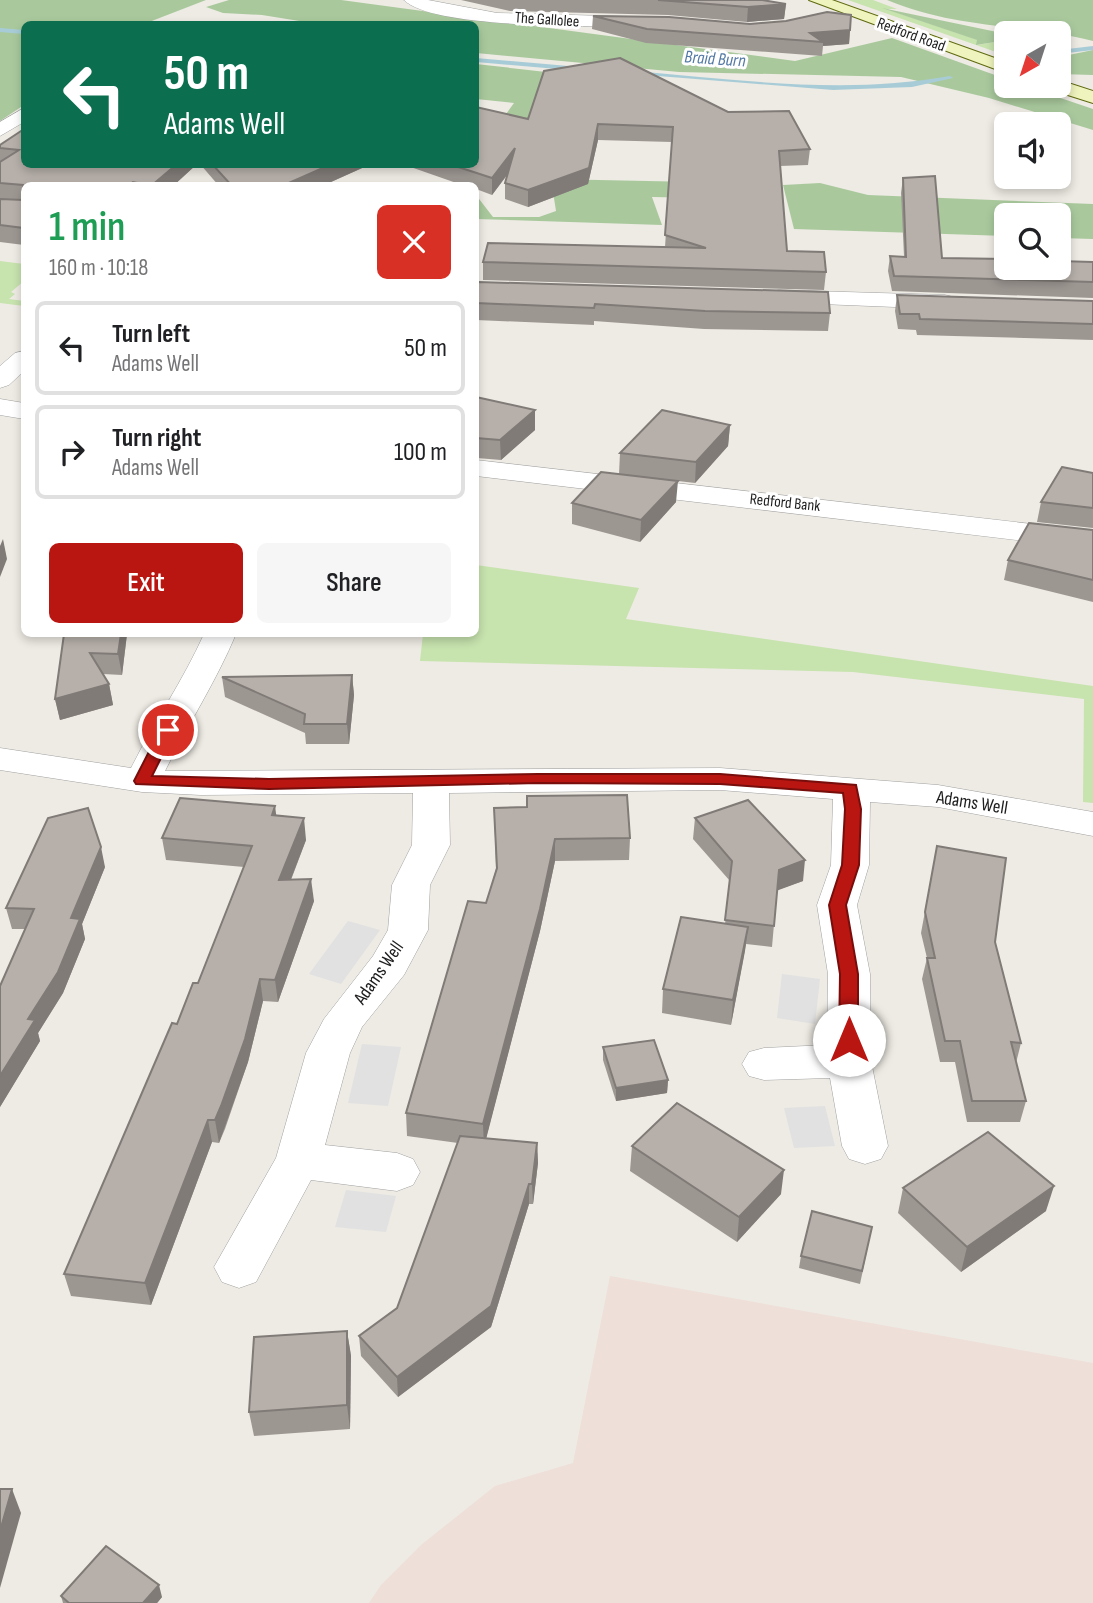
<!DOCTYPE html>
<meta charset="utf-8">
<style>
body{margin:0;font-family:"Sofia Sans Condensed",sans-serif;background:#f6f6f6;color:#202124;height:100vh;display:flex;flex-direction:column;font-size:26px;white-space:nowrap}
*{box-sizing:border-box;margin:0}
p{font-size:23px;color:#757577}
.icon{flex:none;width:38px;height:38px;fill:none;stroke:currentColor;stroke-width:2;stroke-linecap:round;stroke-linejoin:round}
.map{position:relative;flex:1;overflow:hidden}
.side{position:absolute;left:21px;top:182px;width:458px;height:455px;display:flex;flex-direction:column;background:#fff;border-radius:10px;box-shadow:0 4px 10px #0003}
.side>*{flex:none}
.guide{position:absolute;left:21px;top:21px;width:458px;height:147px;border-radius:10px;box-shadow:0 4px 10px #0003;background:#0b6e4f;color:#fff;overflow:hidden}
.needle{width:46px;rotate:219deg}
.tools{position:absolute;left:994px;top:21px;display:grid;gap:14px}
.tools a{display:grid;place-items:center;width:77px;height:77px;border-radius:10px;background:#fff;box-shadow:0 4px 10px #0003;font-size:35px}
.pin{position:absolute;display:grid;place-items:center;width:60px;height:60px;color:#fff;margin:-30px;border:4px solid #fff;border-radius:50%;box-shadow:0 2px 7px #0007}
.me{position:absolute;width:77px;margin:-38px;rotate:0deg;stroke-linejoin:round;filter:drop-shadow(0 0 5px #0008)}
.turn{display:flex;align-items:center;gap:24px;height:147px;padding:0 28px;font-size:32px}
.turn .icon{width:91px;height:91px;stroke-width:2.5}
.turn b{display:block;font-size:49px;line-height:60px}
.round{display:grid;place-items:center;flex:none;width:74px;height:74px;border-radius:10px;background:#f6f6f6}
.summary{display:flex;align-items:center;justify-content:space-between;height:119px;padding:0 28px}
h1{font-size:42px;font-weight:600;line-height:52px;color:#1e9e55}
.button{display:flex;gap:14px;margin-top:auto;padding:14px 28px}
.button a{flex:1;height:80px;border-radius:10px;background:#b91612;color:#fff;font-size:28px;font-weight:600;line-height:80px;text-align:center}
.button a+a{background:#f6f6f6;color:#202124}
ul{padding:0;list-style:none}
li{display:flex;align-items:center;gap:21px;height:94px;margin:0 14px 10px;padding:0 14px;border:4px solid #e0e0e0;border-radius:10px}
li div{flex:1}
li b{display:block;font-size:26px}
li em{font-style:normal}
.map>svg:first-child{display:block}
.military{fill:#eedfd9}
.grass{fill:#c7e3ae}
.forest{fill:#a9c99d}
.parking{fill:#e1e1e1}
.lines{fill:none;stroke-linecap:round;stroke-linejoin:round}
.stream{fill:#a8ccd7;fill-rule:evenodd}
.minor-casing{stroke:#a1a1a1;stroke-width:1}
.secondary-casing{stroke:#5e6a0f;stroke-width:2}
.minor{fill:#fff;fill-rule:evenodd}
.secondary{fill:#eff3bd;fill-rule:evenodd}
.wall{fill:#9d9792}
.shaded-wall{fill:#807b77}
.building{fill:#b7b0aa;stroke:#807b77;stroke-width:2}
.route{fill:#b91612;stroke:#780e0c;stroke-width:2}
.labels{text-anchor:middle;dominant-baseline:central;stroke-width:6;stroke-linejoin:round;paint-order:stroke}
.far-street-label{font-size:16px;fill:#1d1d1d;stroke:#fff}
.far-water-label{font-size:18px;font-style:italic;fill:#5379a4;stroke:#fff}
.street-label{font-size:19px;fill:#1d1d1d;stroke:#fff}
</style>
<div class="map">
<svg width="1093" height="1603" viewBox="0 0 1093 1603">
<rect width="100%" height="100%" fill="#eeebe4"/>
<path class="military" d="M610,1276l483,87v240h-724l12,-18 40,-40 74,-59 78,-23z"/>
<g class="grass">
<path d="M848,0h25l24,9h-11l92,31 -1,5 18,-3 2,-10 9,2v18h-10z"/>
<path d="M0,261l24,3v17l-13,11 4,2 -6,5 15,2v5l-24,-3z"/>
<path d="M476,565l163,23 -13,31 467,67v117l-10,-1 1,-103 -231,-27 -433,-11 3,-27h53z"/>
</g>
<g class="forest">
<path d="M0,0h206l-62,24h-120v81l-24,16z"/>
<path d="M229,0h112l454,61 97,-23 114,41v7h19l68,23v21l-104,-32 -88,-21 -222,-5 -203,-19v-29h-158l-56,-9 -39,-2 -17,-6z"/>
<path d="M887,0h206v41c-63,-17 -135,-11 -206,-41z"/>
<path d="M882,8l115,24 -2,10 -19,3 1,-5z"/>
<path d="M1093,50v25l-34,-1v-17z"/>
<path d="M476,64l79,9 -46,88 -33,25h-21l15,-21 6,-1v-8l38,-53 -38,-4z"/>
<path d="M551,179l144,3 7,16 -50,-1 10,28 -186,-6v-24l17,22h46l17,-6z"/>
<path d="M820,183l48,12 225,9v35l-34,-1v-23h-53v21l-212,-7 -11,-44z"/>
</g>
<g class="parking">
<path d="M348,921l32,9 -39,54 -32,-10z"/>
<path d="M782,974l38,5 -5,45 -38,-6z"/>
<path d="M362,1044l39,3 -13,59 -40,-3z"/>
<path d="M825,1106l10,40 -41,2 -10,-40z"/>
<path d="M346,1190l50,6 -10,36 -51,-5z"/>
</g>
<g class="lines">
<g class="stream">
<path d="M0,28l24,2v4l-24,-2z"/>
<path d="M1093,46v4l-34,4v-4z"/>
<path d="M476,58l104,9 3,2 -3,2 -104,-9z"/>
<path d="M635,71c106,9 210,24 315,5l3,2 -41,9 -79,3 -200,-16z"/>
</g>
<g class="minor-casing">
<g id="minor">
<path d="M404,0h24l69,13 146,4 8,5 -8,5c-44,-1 -211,2 -239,-27z"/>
<path d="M24,108v14l-24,14v-14z"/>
<path d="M779,290l166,5 8,2 4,5 -4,5 -8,2 -174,-7 -4,-5 4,-5z"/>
<path d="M24,351v20l-15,14 -9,3v-22l15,-13z"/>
<path d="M0,399l24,4v16l-24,-4z"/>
<path d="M476,460l617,71v18l-617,-73z"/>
<path d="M204,634h32c-20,48 -48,90 -71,137l555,-3 218,17 155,27v24l-155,-29 -68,-5 -1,63 -12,40 13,69 1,87 17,85 -7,13 -16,5 -16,-5 -7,-13 -12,-68 -66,2 -15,-4 -7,-12 7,-12 15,-4 63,-3 1,-71 -11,-69 14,-40 2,-66 -113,-9 -271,3 1,52 -20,40 -2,45 -24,45 -42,52 -12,26 -25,92 72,8 16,6 7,13 -7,13 -16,6 -86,-11 -55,102 -17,6 -17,-6 -8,-15 62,-109 30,-105 18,-34 49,-63 15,-26 4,-45 20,-40 1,-52 -212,2 -59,-3 -142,-22v-22l131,20c23,-46 52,-87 73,-134z"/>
</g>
</g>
<g class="secondary-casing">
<g id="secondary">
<path d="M809,0h23l174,62v11z"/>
<path d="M1059,80l34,11v12l-41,-13 -2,-4h9z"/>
</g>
</g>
<use href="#minor" class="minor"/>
<use href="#secondary" class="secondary"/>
</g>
<g class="wall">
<path d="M461,0h301l24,4 -2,15 -37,3 -79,-7 -158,-4z"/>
<path d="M593,16l157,8 100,6 -1,14 -26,2 -1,10 -176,-13 -54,-14z"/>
<path d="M728,112l82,37 -2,16 -28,1 7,85 39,21 -2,18 -341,-10v-18l182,-15 7,-105 -74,-2 -10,44 -60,23 -23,-8v-16l3,-9 -16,21 -16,-6v-3h-11l-63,-22h74l52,-45z"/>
<path d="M24,129v35h173l-24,22h-149v59l-24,-3v-97z"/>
<path d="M200,164h171l-49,22h-103z"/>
<path d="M903,178l39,80 151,4v36l-201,-7 -4,-20 2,-15h14l-3,-63z"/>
<path d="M476,287l354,26 -2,18 -124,-2 -110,-8v4l-118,-5z"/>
<path d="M897,295l196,6v39l-176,-5 -1,-5 -18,-1 -3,-18z"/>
<path d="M476,397l59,33 -34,30 -24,-2 2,21 -3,3z"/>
<path d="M730,425l-2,21 -33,37 -76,-9 1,-21z"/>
<path d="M1093,473v55l-56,-6 4,-20z"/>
<path d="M676,502l-36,40 -68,-18v-21z"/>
<path d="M1093,530v72l-89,-22 4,-20z"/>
<path d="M64,634h63l-5,41 -19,-1 6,10 4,21 -53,15 -5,-21z"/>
<path d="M352,675l2,20 -5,49h-43l-1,-11 -80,-36 -3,-20z"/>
<path d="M494,808l136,30 -1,22 -74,1 -15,70 -54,207 51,5 1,20 -5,41h-4l-38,123 -93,70 -37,-41 -2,-20 38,-28 61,-165 -51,-7 -1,-23 80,-210 10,-34z"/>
<path d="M277,816l29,24 -15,40 23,21 -36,101 -15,-1 -15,61 -23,67 -6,14 -7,-1 -61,163 -80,-9 -7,-22 113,-250 21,-41 46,-116 -78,-7 -4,-22z"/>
<path d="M695,818l108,63 -26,9 -5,57 -26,-3 -15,81 -69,-12 1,-24 62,-65 5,-43 -37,-42z"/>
<path d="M937,846l58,96 26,101 -5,20 10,38 -6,21h-53l-12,-60h-15l-18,-83 5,-21 -6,-25z"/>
<path d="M105,867l-23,57 3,15 -22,54 -25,40 2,8 -40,66 25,-178h-13l-6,-21z"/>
<path d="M603,1047l65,33 -1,13 -51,8 -13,-41z"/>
<path d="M632,1146l149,48 -44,48 -107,-71z"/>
<path d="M903,1188l143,23 -85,61 -63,-59z"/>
<path d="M872,1227l-12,57 -61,-16 2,-12z"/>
<path d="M347,1331l4,25 -1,73 -96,7 -5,-24z"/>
<path d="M61,1596l101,1 -5,6h-94z"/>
</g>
<g class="shaded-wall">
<path d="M786,4l-2,15 -37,3 1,-15z"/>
<path d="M850,30l-1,14 -26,2v-4l-13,-9z"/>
<path d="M598,124v16l-10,44 -60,23v-17z"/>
<path d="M515,148v16l-23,31v-17z"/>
<path d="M177,164h20l-24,22h-22z"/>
<path d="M332,164h39l-49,22h-40z"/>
<path d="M535,410v20l-34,30 -1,-20z"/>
<path d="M730,425l-2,21 -33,37 1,-21z"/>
<path d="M479,459v20l-3,3v-21z"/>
<path d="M678,481l-2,21 -36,40 1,-22z"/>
<path d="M3,539l4,20 -7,18v-31z"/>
<path d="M121,634h6l-5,41 -4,-21z"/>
<path d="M352,675l2,20 -5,49 -2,-20z"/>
<path d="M109,684l4,21 -53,15 -5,-21z"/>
<path d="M275,806l3,22 -6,-13z"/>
<path d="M304,818l2,22 -24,62 -3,-22z"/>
<path d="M555,839v22l-15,70 -56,216 -1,-23z"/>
<path d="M101,847l4,20 -23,57 3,15 -22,54 -25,40 2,8 -40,66v-31l28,-57z"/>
<path d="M805,860l-2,21 -27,10 3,-21z"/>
<path d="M311,879l3,22 -36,101 -3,-22z"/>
<path d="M748,927l-3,24 -14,74 2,-25z"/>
<path d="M260,979l3,22 -15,61 -29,81 -4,-23z"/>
<path d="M668,1080l-1,13 -51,8v-13z"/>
<path d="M208,1120l4,22 -61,163 -6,-22z"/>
<path d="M537,1143l1,20 -5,41 -1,-20z"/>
<path d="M784,1170l-3,24 -44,48 2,-25z"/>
<path d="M529,1184v20l-38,123 -93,70 -1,-20z"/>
<path d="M1054,1186l-8,25 -85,61 6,-25z"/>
<path d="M347,1331l4,25 -1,73 -3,-24z"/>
<path d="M12,1489l9,24 -21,75v-57z"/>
<path d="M159,1585l3,12 -5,6h-14z"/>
</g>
<g class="building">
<path d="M658,0h104l24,4 -38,3z"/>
<path d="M827,12l24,3 -1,15 -40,3 13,9 -176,-13 -54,-13 76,1 81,7 36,-3z"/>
<path d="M620,58l108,54 61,-1 21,38 -31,2 8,100 37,1 2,20 -343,-10 5,-19 218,5 -41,-13 8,-108 -75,-3 -9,44 -61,22 -23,-7 10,-35 -23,30 -43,-14h27v-57l52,12 16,-48z"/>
<path d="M24,129v35h153l-26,22 -18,-4 -6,4h-103v42l-24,-3v-26l23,1v-15l-23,-2v-21l19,-12 -19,-2v-3z"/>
<path d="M212,164h120l-50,22h-50z"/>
<path d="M935,176l7,82 64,1v9h53v-7l34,1v20l-199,-6 -4,-20 16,1 -3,-79z"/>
<path d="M478,282l350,10 2,21 -125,-2 -110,-7 -1,4 -118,-5v-16z"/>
<path d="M897,295l196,6v23l-173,-5 -1,-5h-19z"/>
<path d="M476,397l59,13 -35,30 -24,-2z"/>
<path d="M662,410l68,15 -34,37 -76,-9z"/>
<path d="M1062,467l31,6v35l-52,-6z"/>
<path d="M601,472l77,9 -37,39 -69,-17z"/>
<path d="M1029,523l64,7v50l-85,-20z"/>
<path d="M64,634h57l-3,20 -28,-1 19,31 -54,15z"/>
<path d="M352,675l-5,49h-43l1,-10 -83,-37z"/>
<path d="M627,795l3,43 -75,1 -15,70 -57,215 -77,-11 62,-212 18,2 11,-35 -3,-60 33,-1v-11z"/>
<path d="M180,798l95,8 -3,9 32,3 -25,62 32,-1 -36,101 -15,-1 -15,60 -24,67 -6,14h-7l-63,163 -81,-9 108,-251 5,1 16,-41h5l54,-137 -90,-8z"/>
<path d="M748,800l57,60 -26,10 -5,56 -49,-6 7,-59 -37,-43z"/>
<path d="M88,808l13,39 -30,71 9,1 -22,53 -30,47 7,1 -35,56v-90l34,-77 -28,-1 42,-90z"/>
<path d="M937,846l69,12 -11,84 26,101 -10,-1 15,59h-54l-12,-60h-15l-18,-83h8l-10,-46z"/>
<path d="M681,917l67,10 -15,73 -70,-11z"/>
<path d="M654,1040l14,40 -52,8 -13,-41z"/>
<path d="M677,1103l107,67 -45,47 -107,-71z"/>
<path d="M988,1132l66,54 -87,61 -64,-59z"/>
<path d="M460,1136l77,7 -5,41h-3l-38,122 -94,71 -38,-41 38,-28z"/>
<path d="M812,1211l60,16 -10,44 -61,-15z"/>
<path d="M347,1331v74l-98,7 5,-75z"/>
<path d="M0,1489h12l-12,42z"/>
<path d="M106,1546l53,39 -16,18h-74l-8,-7z"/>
</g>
<path class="route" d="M168,726l7,4 -23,46 117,3 269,-5h182l136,11 5,24 -2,56 -13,40 12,69v66l-9,6 -10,-6 1,-66 -11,-69 13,-40 3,-56 -2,-16 -123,-9 -182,-1 -269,6 -133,-5 -2,-3 26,-51z"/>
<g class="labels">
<g class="far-street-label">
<text transform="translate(547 20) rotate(4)">The Gallolee</text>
<text transform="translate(911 35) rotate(20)">Redford Road</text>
<text transform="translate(785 503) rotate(6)">Redford Bank</text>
</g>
<g class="far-water-label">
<text transform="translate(715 59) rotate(4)">Braid Burn</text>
</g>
<g class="street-label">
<text transform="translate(972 803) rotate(9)">Adams Well</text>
<text transform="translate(379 973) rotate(-55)">Adams Well</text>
</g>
</g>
</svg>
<div class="tools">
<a><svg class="needle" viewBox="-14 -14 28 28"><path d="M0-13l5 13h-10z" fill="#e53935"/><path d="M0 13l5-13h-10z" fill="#757577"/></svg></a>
<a><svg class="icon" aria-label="sound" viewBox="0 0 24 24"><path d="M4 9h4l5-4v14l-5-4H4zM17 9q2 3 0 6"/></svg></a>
<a><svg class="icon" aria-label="search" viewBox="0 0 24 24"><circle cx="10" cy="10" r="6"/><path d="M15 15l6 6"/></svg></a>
</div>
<div class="pin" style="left:168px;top:730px;background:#d93025"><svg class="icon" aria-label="arrive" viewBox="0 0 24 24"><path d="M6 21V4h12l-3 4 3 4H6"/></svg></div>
<svg class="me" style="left:849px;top:1040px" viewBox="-20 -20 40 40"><circle r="19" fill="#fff"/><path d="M0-13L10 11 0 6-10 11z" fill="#b91612"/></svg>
<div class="guide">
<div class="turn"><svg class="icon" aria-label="left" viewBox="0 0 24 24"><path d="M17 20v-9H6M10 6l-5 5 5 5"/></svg><div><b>50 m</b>Adams Well</div></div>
</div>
<section class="side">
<div class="summary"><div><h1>1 min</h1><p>160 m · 10:18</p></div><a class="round" style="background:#d93025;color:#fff"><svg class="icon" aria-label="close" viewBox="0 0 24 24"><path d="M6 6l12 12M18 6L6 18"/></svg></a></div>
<ul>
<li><svg class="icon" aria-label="left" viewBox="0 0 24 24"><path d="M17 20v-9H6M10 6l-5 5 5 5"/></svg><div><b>Turn left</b><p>Adams Well</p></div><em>50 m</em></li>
<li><svg class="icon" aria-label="right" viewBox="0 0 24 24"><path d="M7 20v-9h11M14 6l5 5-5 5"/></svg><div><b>Turn right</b><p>Adams Well</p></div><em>100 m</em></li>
</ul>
<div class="button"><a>Exit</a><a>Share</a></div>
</section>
</div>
